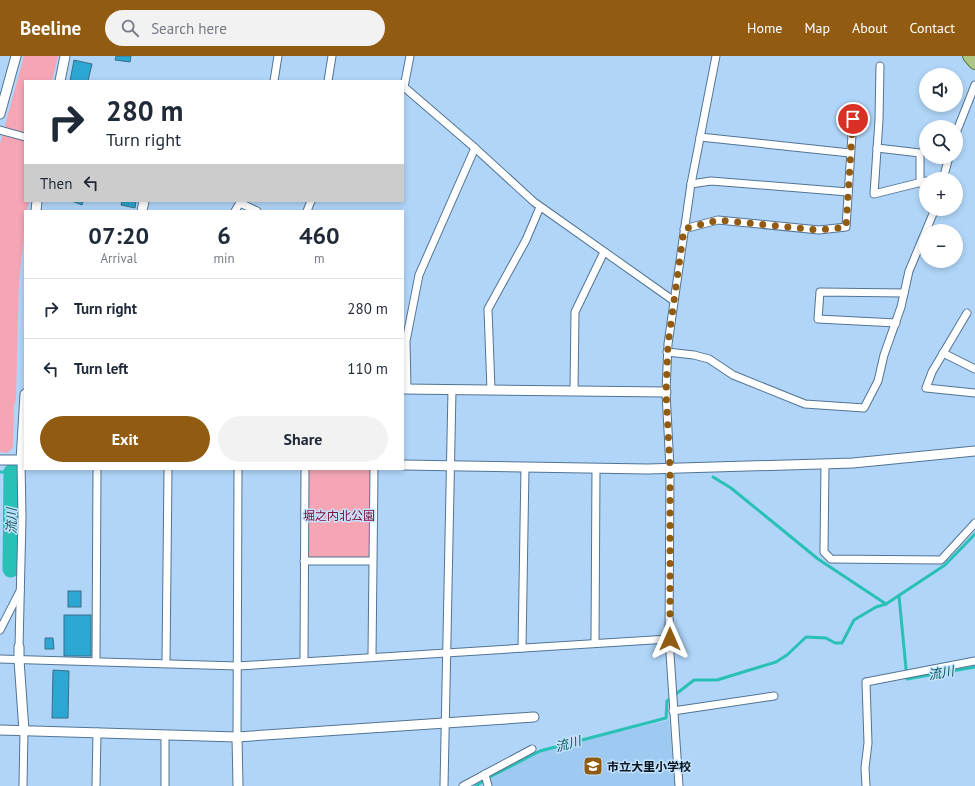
<!DOCTYPE html>
<meta charset="utf-8">
<style>
body{margin:0;font-family:"PT Sans","Noto Sans JP",sans-serif;background:#f2f2f3;color:#1f2937;height:100vh;display:flex;flex-direction:column;font-size:15px;white-space:nowrap}
*{box-sizing:border-box;margin:0}
p{font-size:13px;color:#747a83}
.icon{flex:none;width:22px;height:22px;fill:none;stroke:currentColor;stroke-width:2;stroke-linecap:round;stroke-linejoin:round}
.map{position:relative;flex:1;overflow:hidden}
.sheet{position:absolute;left:24px;top:154px;width:380px;height:260px;display:flex;flex-direction:column;background:#fff;border-radius:0px;box-shadow:0 2px 6px #0003}
.sheet>*{flex:none}
.top-card{position:absolute;left:24px;top:24px;width:380px;height:122px;border-radius:0px;box-shadow:0 2px 6px #0003;background:#fff;color:#1f2937;overflow:hidden}
.fabs{position:absolute;left:919px;top:12px;display:grid;gap:8px}
.fabs a{display:grid;place-items:center;width:44px;height:44px;border-radius:50%;background:#fff;box-shadow:0 2px 6px #0003;font-size:20px}
.pin{position:absolute;display:grid;place-items:center;width:34px;height:34px;color:#fff;margin:-17px;border:2px solid #fff;border-radius:50%;box-shadow:0 1px 4px #0007}
.me{position:absolute;width:44px;margin:-22px;rotate:0deg;stroke-linejoin:round;filter:drop-shadow(0 0 3px #0008)}
.turn{display:flex;align-items:center;gap:14px;height:84px;padding:0 16px;font-size:18px}
.turn .icon{width:52px;height:52px;stroke-width:2.5}
.turn b{display:block;font-size:28px;line-height:34px}
.then{display:flex;align-items:center;height:38px;padding:0 16px;background:#0003;gap:8px;font-size:15px}
.eta{display:flex;justify-content:space-evenly;align-items:center;height:68px;text-align:center}
.eta b{font-size:24px;font-weight:600;line-height:28px}
.cta{display:flex;gap:8px;margin-top:auto;padding:8px 16px}
.cta a{flex:1;height:46px;border-radius:24px;background:#915b11;color:#fff;font-size:16px;font-weight:600;line-height:46px;text-align:center}
.cta a+a{background:#f2f2f3;color:#1f2937}
ul{padding:0;list-style:none}
li{display:flex;align-items:center;gap:12px;height:60px;padding:0 16px;border-top:1px solid #e0e1e3}
li div{flex:1}
li b{display:block;font-size:15px}
li em{font-style:normal}
header{display:flex;align-items:center;gap:24px;box-sizing:border-box;height:56px;padding:0 20px;background:#915b11;color:#fff}
header strong{font-size:19px}
nav{display:flex;gap:22px;margin-inline-start:auto;font-size:14px}
.search{width:280px;height:36px;background:#f2f2f3;display:flex;align-items:center;gap:10px;box-sizing:border-box;padding:0 14px;border-radius:22px;color:#747a83;font-size:15px}
.map>svg:first-child{display:block}
.built{fill:#9ec9f1}
.green{fill:#f5a5b4}
.lines{fill:none;stroke-linecap:round;stroke-linejoin:round}
.stream{stroke:#29c1b6;stroke-width:3}
.river{stroke:#29c1b6;stroke-width:17}
.building{fill:#2ca6d2;stroke:#3c6e83}
.minor-casing{stroke:#527494;stroke-width:9}
.tertiary-casing{stroke:#527494;stroke-width:11}
.primary-casing{stroke:#506e2f;stroke-width:14}
.minor{stroke:#fff;stroke-width:7}
.tertiary{stroke:#fff;stroke-width:9}
.primary{stroke:#adc586;stroke-width:12}
.route{stroke:#915b11;stroke-width:7;stroke-dasharray:0 12.6}
.labels{text-anchor:middle;dominant-baseline:central;stroke-width:3;stroke-linejoin:round;paint-order:stroke}
.park-label{font-size:12px;fill:#801238;stroke:#c4e1fe}
.poi-label{font-size:12px;font-weight:bold;fill:#081521;stroke:#c4e1fe;text-anchor:start}
.water-label{font-size:13px;font-style:italic;fill:#055a54;stroke:#c4e1fe}
</style>
<header>
<strong>Beeline</strong>
<div class="search"><svg class="icon" aria-label="search" viewBox="0 0 24 24"><circle cx="10" cy="10" r="6"/><path d="M15 15l6 6"/></svg>Search here</div>
<nav><a>Home</a><a>Map</a><a>About</a><a>Contact</a></nav>
</header>
<div class="map">
<svg width="975" height="730" viewBox="0 0 975 730">
<rect width="100%" height="100%" fill="#b0d5f8"/>
<path class="built" d="M669,664l6,66h-187l-1,-5 53,-30z"/>
<g class="green">
<path d="M24,0h34l-6,25h-27v120h4l-2,10h-2v17l-6,52 -3,121 -2,4 -1,42 -5,6 -8,-1v-308z"/>
<path d="M305,413h69l-2,92h-68z"/>
</g>
<g class="lines">
<g class="stream">
<path d="M0,416h12"/>
<path d="M713,421l18,11 87,71 68,45 59,-39 30,-31"/>
<path d="M899,540l8,83 68,-12"/>
<path d="M476,730l14,-9 50,-26 126,-33 1,-17 27,-21h23l59,-18 11,-7 19,-18 20,1 9,5h7l12,-23 22,-13 10,-3"/>
</g>
<path class="river" d="M11,513l1,-97"/>
</g>
<g class="building">
<path d="M116,0h15l-1,6 -15,-2z"/>
<path d="M74,4l18,4 -4,17h-18z"/>
<path d="M72,145h11l-1,4z"/>
<path d="M122,145h14l-1,7 -14,-3z"/>
<rect x="68" y="535" width="13" height="16"/>
<rect x="64" y="559" width="27" height="41"/>
<path d="M45,582h8l1,11h-9z"/>
<path d="M53,614l16,1 -1,47h-16z"/>
</g>
<g class="lines">
<g class="minor-casing">
<g id="minor">
<path d="M410,0l-6,31 71,61 59,54 140,99"/>
<path d="M880,10l-1,54 -5,74 52,-13"/>
<path d="M274,25l4,-25"/>
<path d="M328,25l4,-25"/>
<path d="M0,74l25,7"/>
<path d="M956,77l19,-48"/>
<path d="M700,81l150,16"/>
<path d="M877,92l43,5v30"/>
<path d="M934,123l10,-3"/>
<path d="M943,123l6,-22"/>
<path d="M691,128l20,-3 137,11"/>
<path d="M240,147l17,8"/>
<path d="M235,155l6,-10"/>
<path d="M307,155l4,-10"/>
<path d="M684,173l34,-9 101,10 27,-3 7,-108"/>
<path d="M967,257l-35,59 -6,16 49,5"/>
<path d="M896,267l-78,-4 2,-27 84,1"/>
<path d="M667,296l27,3 15,4 24,16 72,29 59,4 14,-27 6,-26 17,-48 8,-36 26,-62"/>
<path d="M943,297l32,16"/>
<path d="M407,333l-1,-48 13,-66 56,-127"/>
<path d="M491,334l-3,-81 38,-69 14,-33"/>
<path d="M574,335l1,-79 29,-60"/>
<path d="M825,408l-1,88 7,7 110,1 34,-37"/>
<path d="M304,505h68"/>
<path d="M0,574l20,-39"/>
<path d="M595,587l1,-175"/>
<path d="M19,591l3,-129 -1,-58"/>
<path d="M522,592l3,-181"/>
<path d="M372,600l2,-187"/>
<path d="M0,603l238,7 431,-27"/>
<path d="M96,605l1,-192"/>
<path d="M304,605l1,-192"/>
<path d="M166,607l2,-194"/>
<path d="M673,655l101,-15"/>
<path d="M237,681l1,-268"/>
<path d="M485,718l3,12"/>
<path d="M23,730l1,-55"/>
<path d="M96,730l1,-54"/>
<path d="M165,730v-51"/>
<path d="M444,730l8,-396"/>
<path d="M463,730l69,-37"/>
<path d="M679,730l-10,-147 1,-171 -4,-76 2,-48 23,-160 25,-128"/>
<path d="M866,730l-1,-18 3,-25 -2,-61 109,-21"/>
</g>
</g>
<g class="tertiary-casing">
<g id="tertiary">
<path d="M60,25l5,-25"/>
<path d="M0,58l16,-58"/>
<path d="M36,155l1,-10"/>
<path d="M142,155l2,-10"/>
<path d="M403,333l263,3"/>
<path d="M0,404h25"/>
<path d="M21,404l4,-66"/>
<path d="M403,409l245,4 205,-6 122,-12"/>
<path d="M19,591v13l5,71"/>
<path d="M0,674l237,7 297,-20"/>
<path d="M237,681l1,49"/>
</g>
</g>
<g class="primary-casing">
<path id="primary" d="M969,0l6,7"/>
</g>
<use href="#minor" class="minor"/>
<use href="#tertiary" class="tertiary"/>
<use href="#primary" class="primary"/>
</g>
<g class="lines">
<path class="route" d="M670,583v-171l-4,-76 2,-48 16,-115 34,-9 101,10 27,-3 7,-108"/>
</g>
<defs>
<g id="school-square" transform="scale(1)"><rect x="-9" y="-9" width="18" height="18" rx="4" fill="#915b11" stroke="#c4e1fe"/><path d="M0-5L7-2L0 1L-7-2ZM-4 1L0 2.5L4 1V4Q0 6-4 4Z" fill="#fff"/></g>
</defs>
<g fill-rule="evenodd">
<use href="#school-square" x="593" y="710"/>
</g>
<g class="labels">
<g class="park-label">
<text x="339" y="459">堀之内北公園</text>
</g>
<g class="poi-label">
<text x="607" y="710">市立大里小学校</text>
</g>
<g class="water-label">
<text transform="translate(11 465) rotate(-90)">流川</text>
<text transform="translate(941 617) rotate(-10)">流川</text>
<text transform="translate(568 688) rotate(-15)">流川</text>
</g>
</g>
</svg>
<div class="fabs">
<a><svg class="icon" aria-label="sound" viewBox="0 0 24 24"><path d="M4 9h4l5-4v14l-5-4H4zM17 9q2 3 0 6"/></svg></a>
<a><svg class="icon" aria-label="search" viewBox="0 0 24 24"><circle cx="10" cy="10" r="6"/><path d="M15 15l6 6"/></svg></a>
<a>+</a>
<a>−</a>
</div>
<div class="pin" style="left:853px;top:63px;background:#d93025"><svg class="icon" aria-label="arrive" viewBox="0 0 24 24"><path d="M6 21V4h12l-3 4 3 4H6"/></svg></div>
<svg class="me" style="left:670px;top:583px" viewBox="-20 -20 40 40"><path d="M0-17L14 15 0 8-14 15z" fill="#915b11" stroke="#fff" stroke-width="4"/></svg>
<div class="top-card">
<div class="turn"><svg class="icon" aria-label="right" viewBox="0 0 24 24"><path d="M7 20v-9h11M14 6l5 5-5 5"/></svg><div><b>280 m</b>Turn right</div></div>
<div class="then">Then<svg class="icon" aria-label="left" viewBox="0 0 24 24"><path d="M17 20v-9H6M10 6l-5 5 5 5"/></svg></div>
</div>
<section class="sheet">
<div class="eta">
<div><b>07:20</b><p>Arrival</p></div>
<div><b>6</b><p>min</p></div>
<div><b>460</b><p>m</p></div>
</div>
<ul>
<li><svg class="icon" aria-label="right" viewBox="0 0 24 24"><path d="M7 20v-9h11M14 6l5 5-5 5"/></svg><div><b>Turn right</b></div><em>280 m</em></li>
<li><svg class="icon" aria-label="left" viewBox="0 0 24 24"><path d="M17 20v-9H6M10 6l-5 5 5 5"/></svg><div><b>Turn left</b></div><em>110 m</em></li>
</ul>
<div class="cta"><a>Exit</a><a>Share</a></div>
</section>
</div>
